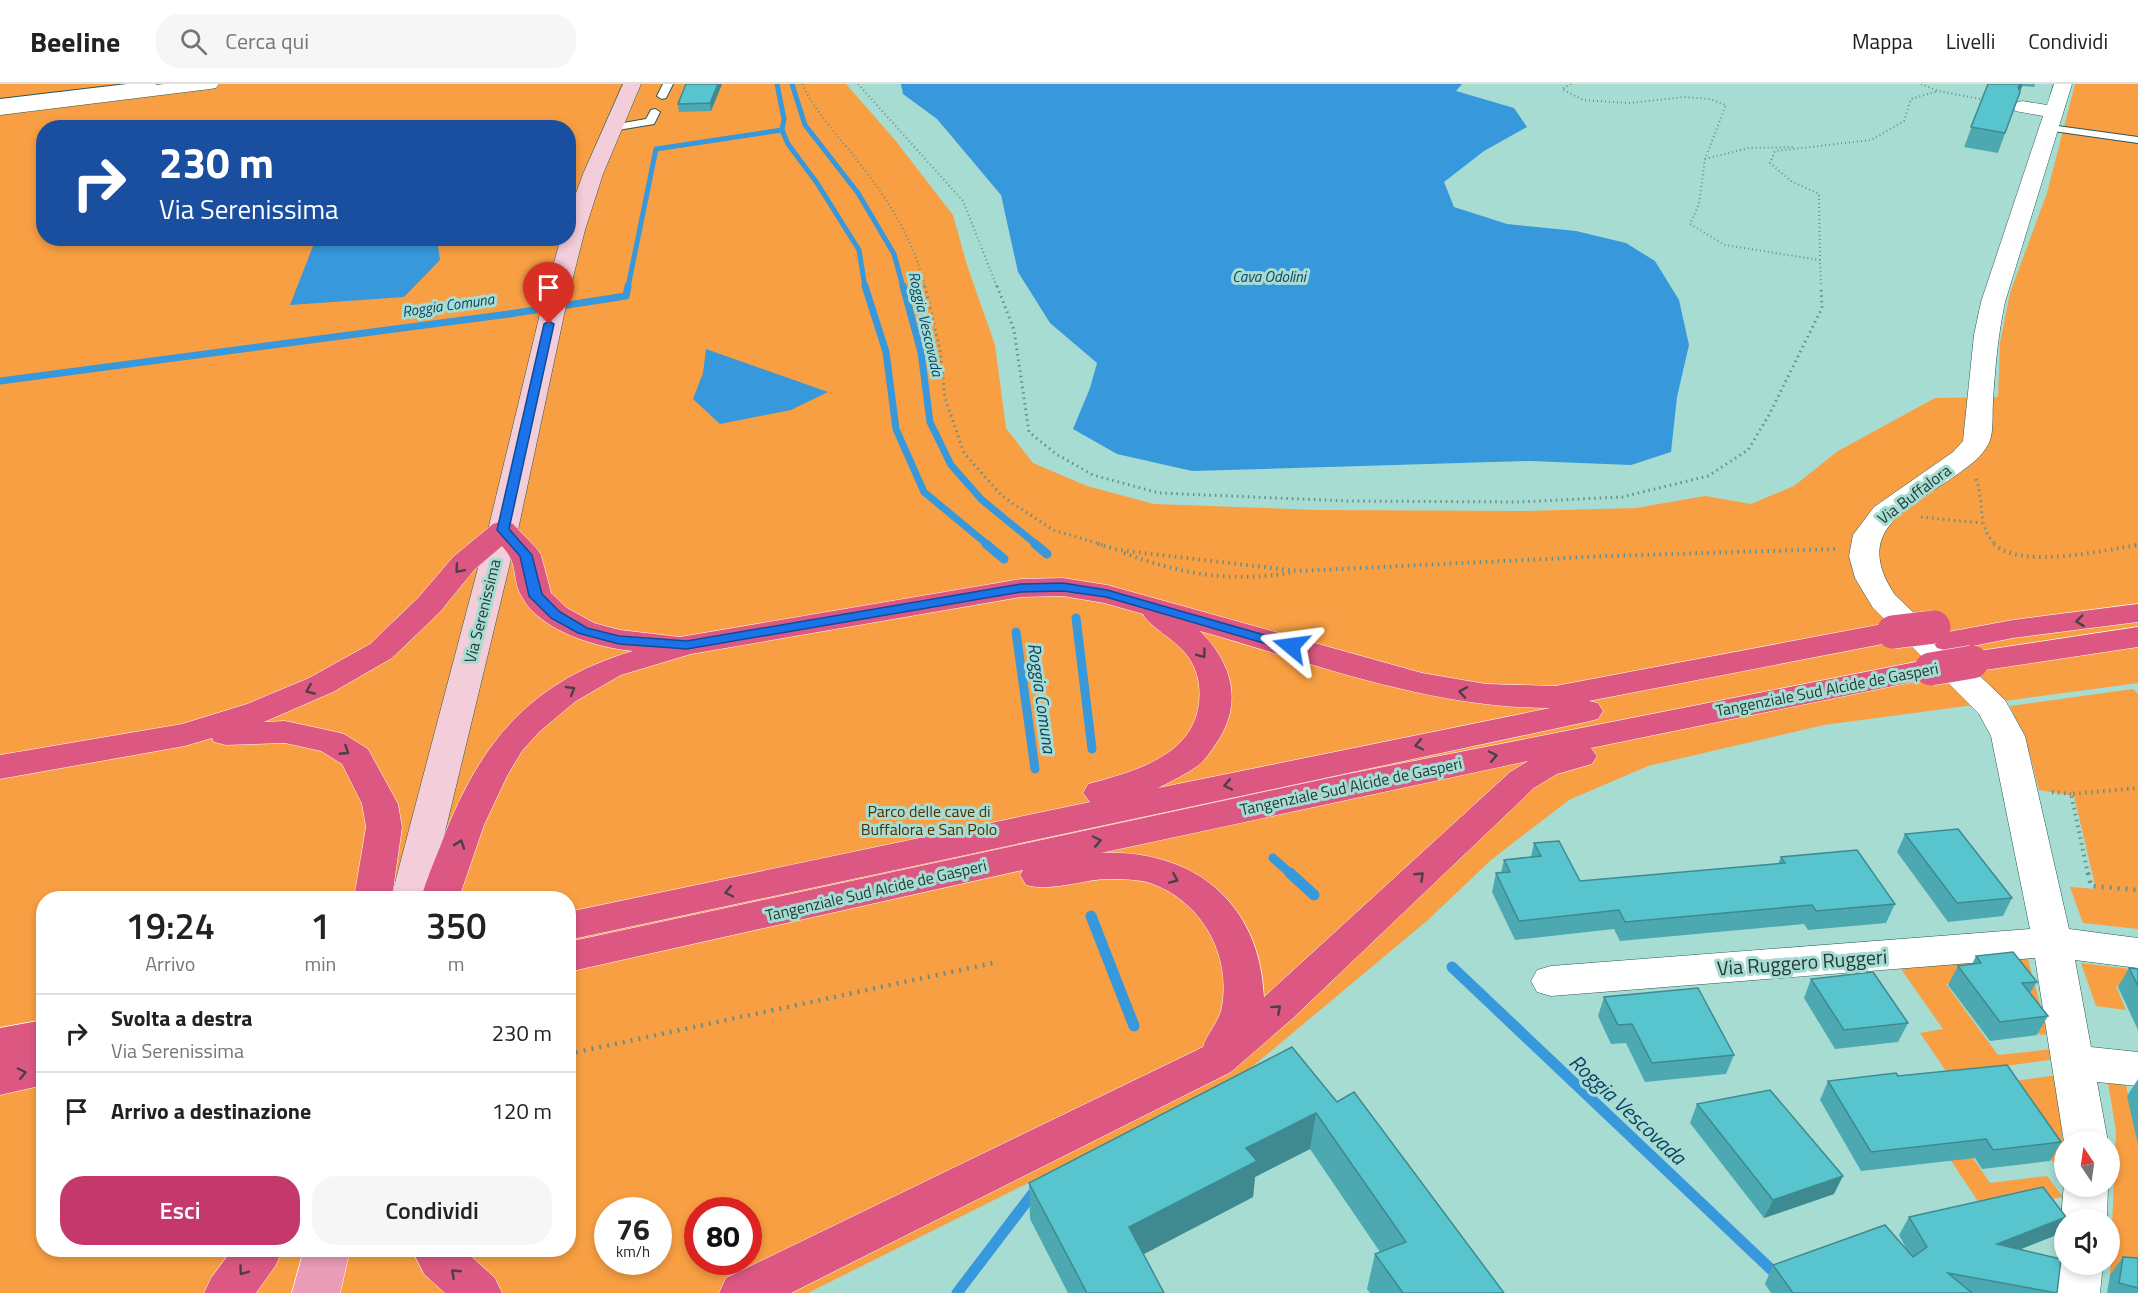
<!DOCTYPE html>
<html lang="it">
<style>
body{margin:0;font-family:"Titillium Web",sans-serif;background:#f6f6f6;color:#222;height:100vh;display:flex;flex-direction:column;font-size:22px;white-space:nowrap}
*{box-sizing:border-box;margin:0}
p{font-size:20px;color:#767676}
.icon{flex:none;width:33px;height:33px;fill:none;stroke:currentColor;stroke-width:2;stroke-linecap:round;stroke-linejoin:round}
.map{position:relative;flex:1;overflow:hidden}
.sheet{position:absolute;left:36px;top:807px;width:540px;height:366px;display:flex;flex-direction:column;background:#fff;border-radius:24px;box-shadow:0 3px 9px #0003}
.sheet>*{flex:none}
.hud{position:absolute;left:36px;top:36px;width:540px;height:126px;border-radius:24px;box-shadow:0 3px 9px #0003;background:#1a4fa0;color:#fff;overflow:hidden}
.needle{width:39px;rotate:347deg}
.controls{position:absolute;left:2054px;top:1047px;display:grid;gap:12px}
.controls a{display:grid;place-items:center;width:66px;height:66px;border-radius:50%;background:#fff;box-shadow:0 3px 9px #0003;font-size:30px}
.speed{position:absolute;left:594px;top:1113px;display:flex;gap:12px;font-size:30px;font-weight:700;text-align:center}
.speed>*{display:grid;place-content:center;width:78px;height:78px;border-radius:50%;background:#fff;box-shadow:0 3px 9px #0003;line-height:1}
.speed small{font-size:15px;font-weight:400}
.speed .limit{border:9px solid #d22;background:#fff;color:#111}
.pin{position:absolute;display:grid;place-items:center;width:51px;height:51px;color:#fff;margin:-62px -26px;border-radius:50% 50% 50% 0;rotate:-45deg;box-shadow:0 0 6px #0007}
.pin .icon{rotate:45deg}
.me{position:absolute;width:66px;margin:-33px;rotate:286deg;stroke-linejoin:round;filter:drop-shadow(0 0 4px #0008)}
.turn{display:flex;align-items:center;gap:21px;height:126px;padding:0 24px;font-size:27px}
.turn .icon{width:78px;height:78px;stroke-width:2.5}
.turn b{display:block;font-size:42px;line-height:51px}
.eta{display:flex;justify-content:space-evenly;align-items:center;height:102px;text-align:center}
.eta b{font-size:36px;font-weight:600;line-height:42px}
.action{display:flex;gap:12px;margin-top:auto;padding:12px 24px}
.action a{flex:1;height:69px;border-radius:24px;background:#c4386b;color:#fff;font-size:24px;font-weight:600;line-height:69px;text-align:center}
.action a+a{background:#f6f6f6;color:#222}
ul{padding:0;list-style:none}
li{display:flex;align-items:center;gap:18px;height:78px;padding:0 24px;border-top:2px solid #e0e0e0}
li div{flex:1}
li b{display:block;font-size:22px}
li em{font-style:normal}
header{display:flex;align-items:center;gap:36px;box-sizing:border-box;height:84px;padding:0 30px;background:#fff;border-bottom:2px solid #e0e0e0}
header strong{font-size:28px}
nav{display:flex;gap:33px;margin-inline-start:auto;font-size:21px}
.search{width:420px;height:54px;background:#f6f6f6;display:flex;align-items:center;gap:15px;box-sizing:border-box;padding:0 21px;border-radius:24px;color:#767676;font-size:22px}
.map>svg:first-child{display:block}
.green{fill:#f89f43;fill-rule:evenodd}
.water{fill:#3798db}
.lines{fill:none;stroke-linecap:round;stroke-linejoin:round}
.stream-far3{stroke:#3798db;stroke-width:5}
.stream-far2{stroke:#3798db;stroke-width:7}
.stream-far1{stroke:#3798db;stroke-width:9}
.stream{stroke:#3798db;stroke-width:11}
.lane-casing{stroke:#265a53;stroke-width:2}
.street-casing{stroke:#265a53;stroke-width:1}
.secondary-casing{stroke:#265a53;stroke-width:1}
.primary-casing{stroke:#fff;stroke-width:1}
.highway-casing{stroke:#fff;stroke-width:1}
.path-far3{stroke:#698f88;stroke-width:2;stroke-dasharray:1 3;stroke-linecap:butt}
.path-far2{stroke:#698f88;stroke-width:3;stroke-dasharray:1.5 4;stroke-linecap:butt}
.path-far1{stroke:#698f88;stroke-width:4;stroke-dasharray:1.5 4.5;stroke-linecap:butt}
.path{stroke:#698f88;stroke-width:4.5;stroke-dasharray:2 6;stroke-linecap:butt}
.lane{fill:#fff;fill-rule:evenodd}
.street{fill:#fff;fill-rule:evenodd}
.secondary{fill:#f4cdda;fill-rule:evenodd}
.primary{fill:#ea9bb5;fill-rule:evenodd}
.highway{fill:#dc5883;fill-rule:evenodd}
.highway-bridge-casing{stroke:#fff;stroke-width:34;stroke-linecap:butt}
.highway-bridge{stroke:#dc5883;stroke-width:33}
.wall{fill:#4ca9b1}
.shaded-wall{fill:#3e8a90}
.building{fill:#58c5ce;stroke:#3e8a90;stroke-width:1.5}
.oneway{stroke:#4a4146}
.route{fill:#1a73e8;stroke:#114b97;stroke-width:1.5}
.labels{text-anchor:middle;dominant-baseline:central;stroke-width:6;stroke-linejoin:round;paint-order:stroke}
.far-water-label{font-size:15px;font-style:italic;fill:#0d4163;stroke:#a7dcd3}
.street-label{font-size:16px;fill:#253b37;stroke:#a7dcd3}
.park-label{font-size:16px;fill:#552e00;stroke:#a7dcd3}
.water-label{font-size:18px;font-style:italic;fill:#0d4163;stroke:#a7dcd3}
.near-street-label{font-size:20px;fill:#253b37;stroke:#a7dcd3}
.near-water-label{font-size:21px;font-style:italic;fill:#0d4163;stroke:#a7dcd3}
</style>
<header>
<strong>Beeline</strong>
<div class="search"><svg class="icon" aria-label="search" viewBox="0 0 24 24"><circle cx="10" cy="10" r="6"/><path d="M15 15l6 6"/></svg>Cerca qui</div>
<nav><a>Mappa</a><a>Livelli</a><a>Condividi</a></nav>
</header>
<div class="map">
<svg width="2138" height="1209" viewBox="0 0 2138 1209">
<rect width="100%" height="100%" fill="#a7dcd3"/>
<g class="green">
<path d="M0,0h846l49,56 58,75 14,50 28,80 11,83 27,35 54,23 67,18 165,6 203,1 114,-3 69,-12 46,8 43,-18 44,-35 97,-53 63,-1 2,-54 10,-50 37,-100 28,-109h63v599l-314,42 -176,41 -79,34 -78,60 -63,60 -188,157 -432,216h-808zM44,44h524v110h-524zM44,814h524v352h-524zM608,1126h50v52h-50zM698,1126h50v52h-50z"/>
<path d="M2133,605l5,5v235l-55,-6 -13,-36 26,2 -22,-93 -35,-6 -9,-35 -20,-49z"/>
<path d="M2027,872l21,78 -8,1 -24,-31 -47,-23 -23,3 52,71 56,-6 2,10 -108,15 -28,-41 23,-4 -42,-60z"/>
<path d="M2081,879l57,7v17l-22,-1 10,24 -30,-4z"/>
<path d="M2058,991l6,85 -11,2 -53,-79z"/>
<path d="M2108,999l18,2 12,61v133l-28,-4 6,-144z"/>
<path d="M1934,1017l56,82 57,-7 16,21 -78,15 -73,-110z"/>
</g>
<g class="water">
<path d="M901,0h561l-6,7 58,17 13,19 -43,24 -40,31 10,25 53,17 69,7 50,12 29,18 24,39 10,45 -12,52 -6,55 -40,13 -101,-4 -338,10 -75,-17 -44,-25 17,-41 7,-25 -47,-40 -32,-51 -17,-77 -64,-76 -34,-25z"/>
<path d="M306,155h131l3,21 -36,37 -114,8 25,-64z"/>
<path d="M706,265l122,43 -37,18 -71,14 -27,-25 10,-26z"/>
</g>
<g class="lines">
<g class="stream-far3">
<path d="M777,0l7,35 -2,11 6,14 29,39 42,67 6,37"/>
<path d="M792,0l13,41 53,68 36,61 9,33"/>
<path d="M628,203l28,-138 126,-19"/>
</g>
<g class="stream-far2">
<path d="M865,202l21,66 10,77 28,63 64,53"/>
<path d="M903,202l18,66 9,70 21,43 31,35 55,45"/>
<path d="M0,297l509,-67 117,-18 2,-10"/>
</g>
<g class="stream-far1">
<path d="M986,460l18,15"/>
<path d="M1035,460l12,10"/>
<path d="M1076,534l16,131"/>
<path d="M1016,548l19,137"/>
<path d="M1273,774l18,16"/>
</g>
<g class="stream">
<path d="M1290,789l24,22"/>
<path d="M1091,832l43,110"/>
<path d="M1452,883l327,310"/>
<path d="M957,1209l80,-105"/>
</g>
<g class="lane-casing">
<g id="lane">
<path d="M127,0h30l-5,3 -152,18v-6z"/>
<path d="M663,0h10l-7,14 -4,1 -5,-3z"/>
<path d="M655,25l5,3 -6,12 -42,7 -5,-3 5,-3 34,-6 5,-9z"/>
<path d="M2050,41l88,12v6l-92,-13 -1,-2z"/>
</g>
</g>
<g class="street-casing">
<g id="street">
<path d="M164,0h55l-3,4 -6,1 -210,26v-12z"/>
<path d="M2054,0h18l-67,218c-7,33 -10,66 -12,100 -1,12 1,30 -4,41 -7,14 -21,24 -33,32 -47,34 -105,54 -61,120l110,105 20,36 44,193 69,9v30l-63,-8 16,87 47,5v34l-41,-4 11,60h-44l-29,-184 -484,38 -14,-4 -6,-11 6,-11 14,-4 479,-37 -39,-193 -12,-22 -106,-106 -18,-30 -6,-22 4,-21 21,-28 79,-55 10,-11 11,-106 7,-33 62,-186 -28,-5 -2,-4 2,-4 7,-2 25,4z"/>
<path d="M2064,1099v3h44l-1,34h-43v6l-3,-6z"/>
<path d="M2064,1164v16h39l-3,29h-48l3,-29z"/>
</g>
</g>
<g class="secondary-casing">
<path id="secondary" d="M623,0h18l-38,90 -18,56 -18,71 -49,229 -89,368h-38l97,-368 55,-229 18,-63h7v-23l15,-41z"/>
</g>
<g class="primary-casing">
<path id="primary" d="M304,1166h46l-10,43h-48z"/>
</g>
<g class="highway-casing">
<g id="highway">
<path d="M503,437l10,3 24,25 4,6 10,38 16,15 27,15 26,7 60,7 341,-58 42,-1 44,7 315,88 64,11 69,2 338,-64 11,3 5,7 -5,7 -11,3 -304,59 9,2 5,8 -5,8 -12,3 -1018,218v-28l522,-110 -7,-9 5,-9c45,-12 106,-28 111,-82 2,-17 -2,-35 -13,-48 -10,-14 -39,-29 -43,-40l-39,-11 -41,-7 -42,1 -330,57 -70,21 -45,26 -37,31 -17,19 -15,25 -23,49 -25,73h-38c5,-17 12,-34 19,-51 37,-100 87,-165 193,-196 -35,-3 -93,-20 -111,-54 -11,-19 -2,-31 -20,-51l-27,23 -35,43 -48,46 -59,34 -69,30 21,-1 47,10 12,3 24,15 30,55 4,23 -10,71h-38l12,-71 -4,-23 -20,-40 -21,-13 -36,-8 -59,2 -12,-3 -2,-4 -27,8 -185,33v-24l182,-31 65,-20 62,-26 61,-34 48,-46 35,-41 40,-33zM1200,547c115,33 230,77 350,77l-392,80c14,-7 28,-14 41,-23 8,-7 14,-17 20,-26 24,-39 12,-77 -19,-108z"/>
<path d="M2138,520v18l-125,16 -65,13 -11,-3 -5,-7 5,-7 76,-14z"/>
<path d="M2138,543v20l-166,25 -11,-3 -5,-7 5,-7 11,-3z"/>
<path d="M1931,575l11,3 5,7 -5,7 -351,72 6,8 -5,8 -35,10 -23,14 -242,231 -61,53 -440,221h-72l7,-15 477,-231c4,-14 17,-26 19,-41 9,-52 -20,-103 -69,-122 -14,-5 -31,-5 -46,-5 -26,1 -56,13 -81,6l-6,-10 3,-5 -455,102v-30l780,-168zM1528,677l-18,11 -246,225c-4,-95 -71,-148 -163,-144z"/>
<path d="M44,936v65l-44,10v-67z"/>
<path d="M232,1166h50l-6,15 -20,28h-52l7,-15z"/>
<path d="M412,1166h52l31,28 7,15h-57l-21,-19z"/>
</g>
</g>
<g class="path-far3">
<path d="M802,0c17,35 45,61 68,93 24,32 46,71 55,110"/>
<path d="M858,0l105,117 34,86"/>
<path d="M1571,0l-9,5 21,11 47,3 54,-6 26,2 16,6 -21,54 -6,45 -9,20 35,21 95,15 1,27"/>
<path d="M1921,0l17,7 48,9"/>
<path d="M1705,75l44,-11 45,-1"/>
<path d="M1820,176l-1,-66 -28,-13 -21,-18 5,-12 96,-11 33,-19 7,-22 27,-8"/>
</g>
<g class="path-far2">
<path d="M925,202l15,64 5,48 19,55 38,43 51,34 50,15"/>
<path d="M997,202l17,44 15,102 27,22 37,21 66,18 189,8 171,1 103,-5 86,-21 40,-26 21,-35 53,-107 -1,-22"/>
<path d="M1976,395c9,23 0,47 20,66"/>
<path d="M1921,433l61,6"/>
<path d="M2135,461h3"/>
</g>
<g class="path-far1">
<path d="M1098,460l20,6 180,21 310,-15 227,-7"/>
<path d="M1994,460c27,26 110,6 144,1"/>
<path d="M1124,469c60,22 107,30 171,19"/>
<path d="M2052,708l19,2"/>
<path d="M2088,790l-17,-80 67,-6"/>
</g>
<g class="path">
<path d="M2088,789l3,13 47,4"/>
<path d="M568,970l425,-91"/>
</g>
<use href="#lane" class="lane"/>
<use href="#street" class="street"/>
<use href="#secondary" class="secondary"/>
<use href="#primary" class="primary"/>
<use href="#highway" class="highway"/>
<g class="highway-bridge-casing">
<g id="highway-bridge">
<path d="M1893,548l41,-5"/>
<path d="M1931,585l41,-7"/>
</g>
</g>
<use href="#highway-bridge" class="highway-bridge"/>
</g>
<g class="wall">
<path d="M722,0l-11,27 -32,1 -1,-8z"/>
<path d="M1988,0h47l-1,3 -12,-1 -24,67 -34,-6z"/>
<path d="M1905,750l107,64 -9,18 -55,6 -51,-70z"/>
<path d="M1534,759l46,38 198,-17 3,-7 114,47 -9,19 -78,7 -4,-6 -184,17 -6,-12 -99,11 -23,-48 4,-19h5l3,-13 27,-3z"/>
<path d="M1976,872l61,26 -7,11 18,23 -11,19 -47,6 -42,-56 10,-19 14,-2z"/>
<path d="M2129,884l9,1v61l-20,-43z"/>
<path d="M1811,895l97,44 -10,19 -63,7 -31,-51z"/>
<path d="M1604,913l130,58 -8,19 -81,8 -19,-39 -15,1 -13,-28z"/>
<path d="M1898,992l163,66 -11,19 -68,8 -7,-11 -114,13 -41,-71 8,-19z"/>
<path d="M2138,995v66l-11,-49z"/>
<path d="M1337,1018l167,191h-134l-3,-4 8,-35 5,-2 -70,-103 -55,28 -2,20 -110,57 21,39h-96l-38,-74 -1,-36z"/>
<path d="M1697,1020l137,90 -70,24 -74,-95z"/>
<path d="M1909,1133l145,19 -35,14 38,43h-286l-6,-9 8,-19 135,-13 -9,-17z"/>
<path d="M2123,1173l15,1v35h-31l3,-18z"/>
</g>
<g class="shaded-wall">
<path d="M718,0h4l-11,27 -1,-8z"/>
<path d="M2021,0h2l-6,16 1,-13z"/>
<path d="M1316,1029l-6,36 -55,28 -2,20 -126,66 2,-36 117,-79z"/>
<path d="M1843,1092l-9,18 -70,24 9,-18z"/>
<path d="M2066,1133l-12,19 -69,27 12,-19z"/>
</g>
<g class="building">
<path d="M686,0h32l-8,19 -32,1z"/>
<path d="M1988,0h33l-3,3 2,5 -15,41 -34,-6z"/>
<path d="M1958,745l54,69 -55,5 -52,-69z"/>
<path d="M1559,757l21,40 205,-18 -4,-6 76,-7 38,54 -79,7 -4,-6 -187,17 -6,-12 -100,11 -23,-48 14,-1 -6,-12 37,-4 -7,-13z"/>
<path d="M2013,868l24,30 -15,1 26,33 -48,6 -42,-56 23,-3 -5,-7z"/>
<path d="M2129,884l9,1v17z"/>
<path d="M1873,888l35,51 -64,7 -33,-51z"/>
<path d="M1698,904l36,67 -82,8 -20,-39 -14,1 -14,-28z"/>
<path d="M1292,963l45,55 17,-10 150,201h-101l-28,-39 31,-12 -90,-129 -70,35 11,13 -128,66 35,66h-77l-58,-110z"/>
<path d="M2007,981l54,77 -68,8 -7,-11 -115,13 -43,-71 68,-8 2,3z"/>
<path d="M1770,1006l73,86 -70,24 -76,-96z"/>
<path d="M2043,1103l23,30 -69,27 64,15 -4,34 -109,-20 24,20h-179l-20,-28 112,-40 28,32 14,-10 -18,-30z"/>
<path d="M2123,1173l15,1v30l-19,-5z"/>
</g>
<defs><path id="oneway-chevron" d="M-2-3.5L2.5 0L-2 3.5" fill="none" stroke-width="1.6" stroke-linecap="round" stroke-linejoin="round" transform="scale(1.5)"/></defs>
<g class="oneway">
<use href="#oneway-chevron" transform="translate(459 485) rotate(131)"/>
<use href="#oneway-chevron" transform="translate(2080 537) rotate(173)"/>
<use href="#oneway-chevron" transform="translate(1202 570) rotate(54)"/>
<use href="#oneway-chevron" transform="translate(310 606) rotate(157)"/>
<use href="#oneway-chevron" transform="translate(571 606) rotate(-30)"/>
<use href="#oneway-chevron" transform="translate(1463 608) rotate(-170)"/>
<use href="#oneway-chevron" transform="translate(1419 661) rotate(168)"/>
<use href="#oneway-chevron" transform="translate(345 667) rotate(33)"/>
<use href="#oneway-chevron" transform="translate(1493 672) rotate(-12)"/>
<use href="#oneway-chevron" transform="translate(1228 701) rotate(168)"/>
<use href="#oneway-chevron" transform="translate(1097 757) rotate(-12)"/>
<use href="#oneway-chevron" transform="translate(460 760) rotate(-71)"/>
<use href="#oneway-chevron" transform="translate(1420 792) rotate(-43)"/>
<use href="#oneway-chevron" transform="translate(1174 795) rotate(23)"/>
<use href="#oneway-chevron" transform="translate(729 808) rotate(168)"/>
<use href="#oneway-chevron" transform="translate(1277 925) rotate(-42)"/>
<use href="#oneway-chevron" transform="translate(22 989) rotate(-12)"/>
<use href="#oneway-chevron" transform="translate(243 1187) rotate(126)"/>
<use href="#oneway-chevron" transform="translate(455 1189) rotate(-137)"/>
</g>
<path class="route" d="M549,237l5,3 -45,205 23,26 10,39 18,18 27,16 32,8 68,5 334,-57 42,-1 44,7 189,54 2,2 -7,5 -185,-54 -43,-6 -42,1 -334,57 -68,-5 -41,-11 -27,-15 -22,-22 -9,-40 -23,-26 47,-206z"/>
<g class="labels">
<g class="far-water-label">
<text x="1269" y="192">Cava Odolini</text>
<text transform="translate(448 221) rotate(-8)">Roggia Comuna</text>
<text transform="translate(926 240) rotate(77)">Roggia Vescovada</text>
</g>
<g class="street-label">
<text transform="translate(1914 410) rotate(-37)">Via Buffalora</text>
<text transform="translate(482 527) rotate(-76)">Via Serenissima</text>
<text transform="translate(1827 605) rotate(-11)">Tangenziale Sud Alcide de Gasperi</text>
<text transform="translate(1351 702) rotate(-12)">Tangenziale Sud Alcide de Gasperi</text>
<text transform="translate(876 806) rotate(-13)">Tangenziale Sud Alcide de Gasperi</text>
</g>
<g class="park-label">
<text x="929" y="727">Parco delle cave di<tspan x="929" dy="18">Buffalora e San Polo</tspan></text>
</g>
<g class="water-label">
<text transform="translate(1042 614) rotate(82)">Roggia Comuna</text>
</g>
<g class="near-street-label">
<text transform="translate(1802 878) rotate(-4)">Via Ruggero Ruggeri</text>
</g>
<g class="near-water-label">
<text transform="translate(1628 1025) rotate(43)">Roggia Vescovada</text>
</g>
</g>
</svg>
<div class="controls">
<a><svg class="needle" viewBox="-14 -14 28 28"><path d="M0-13l5 13h-10z" fill="#e53935"/><path d="M0 13l5-13h-10z" fill="#767676"/></svg></a>
<a><svg class="icon" aria-label="sound" viewBox="0 0 24 24"><path d="M4 9h4l5-4v14l-5-4H4zM17 9q2 3 0 6"/></svg></a>
</div>
<div class="speed"><div>76<small>km/h</small></div><div class="limit">80</div></div>
<div class="pin" style="left:549px;top:240px;background:#d93025"><svg class="icon" aria-label="arrive" viewBox="0 0 24 24"><path d="M6 21V4h12l-3 4 3 4H6"/></svg></div>
<svg class="me" style="left:1291px;top:562px" viewBox="-20 -20 40 40"><path d="M0-17L14 15 0 8-14 15z" fill="#1a73e8" stroke="#fff" stroke-width="4"/></svg>
<div class="hud">
<div class="turn"><svg class="icon" aria-label="right" viewBox="0 0 24 24"><path d="M7 20v-9h11M14 6l5 5-5 5"/></svg><div><b>230 m</b>Via Serenissima</div></div>
</div>
<section class="sheet">
<div class="eta">
<div><b>19:24</b><p>Arrivo</p></div>
<div><b>1</b><p>min</p></div>
<div><b>350</b><p>m</p></div>
</div>
<ul>
<li><svg class="icon" aria-label="right" viewBox="0 0 24 24"><path d="M7 20v-9h11M14 6l5 5-5 5"/></svg><div><b>Svolta a destra</b><p>Via Serenissima</p></div><em>230 m</em></li>
<li><svg class="icon" aria-label="arrive" viewBox="0 0 24 24"><path d="M6 21V4h12l-3 4 3 4H6"/></svg><div><b>Arrivo a destinazione</b></div><em>120 m</em></li>
</ul>
<div class="action"><a>Esci</a><a>Condividi</a></div>
</section>
</div>
